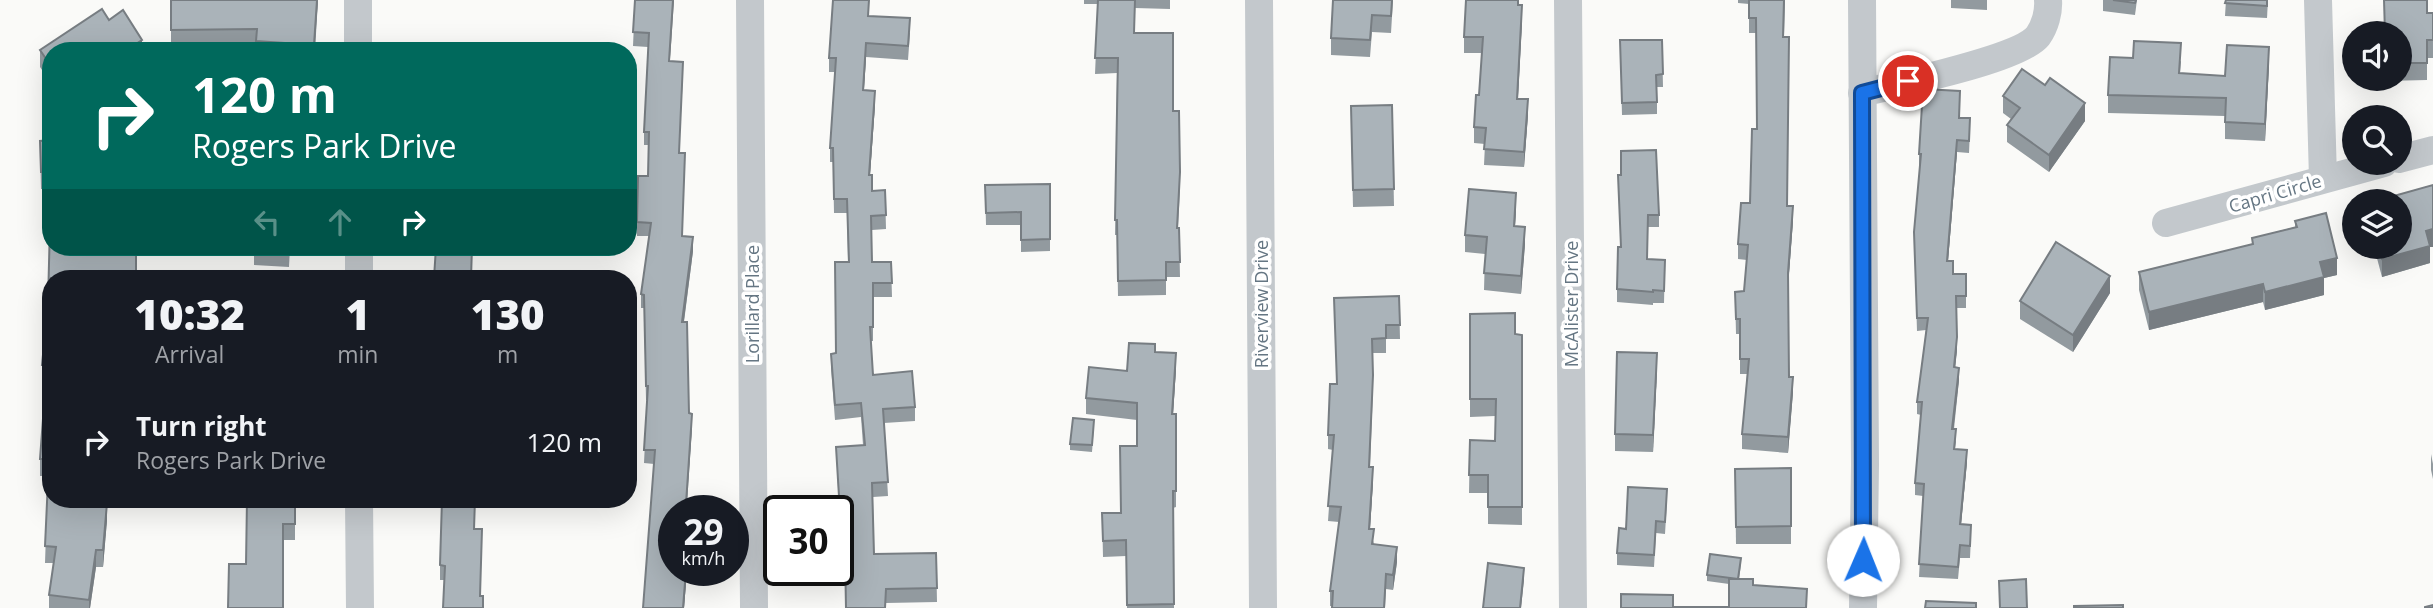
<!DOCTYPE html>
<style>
body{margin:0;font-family:"Open Sans",sans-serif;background:#242831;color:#f1f3f6;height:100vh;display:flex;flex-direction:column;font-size:26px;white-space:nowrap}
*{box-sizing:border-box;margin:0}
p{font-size:23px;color:#9ea1a6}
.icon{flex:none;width:38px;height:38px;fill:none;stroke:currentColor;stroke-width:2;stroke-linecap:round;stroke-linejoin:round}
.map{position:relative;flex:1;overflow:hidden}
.panel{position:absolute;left:42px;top:270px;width:595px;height:238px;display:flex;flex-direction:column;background:#171b24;border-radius:28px;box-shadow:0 7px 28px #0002}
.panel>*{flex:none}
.guide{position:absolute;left:42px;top:42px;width:595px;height:214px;border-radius:28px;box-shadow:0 7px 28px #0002;background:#00695c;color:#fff;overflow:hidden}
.buttons{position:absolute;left:2342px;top:21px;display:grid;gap:14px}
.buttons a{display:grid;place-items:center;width:70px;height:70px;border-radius:50%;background:#171b24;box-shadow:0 7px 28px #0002;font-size:35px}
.speed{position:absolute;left:658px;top:495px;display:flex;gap:14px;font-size:35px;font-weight:700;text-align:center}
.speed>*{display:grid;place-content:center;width:91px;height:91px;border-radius:50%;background:#171b24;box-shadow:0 7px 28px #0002;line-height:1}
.speed small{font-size:18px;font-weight:400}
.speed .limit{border:4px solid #111;border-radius:10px;background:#fff;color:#111}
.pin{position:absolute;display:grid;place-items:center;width:60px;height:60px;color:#fff;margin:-30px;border:4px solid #fff;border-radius:50%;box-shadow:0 2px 7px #0007}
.me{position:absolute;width:77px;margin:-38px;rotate:1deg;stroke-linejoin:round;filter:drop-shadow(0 0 5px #0008)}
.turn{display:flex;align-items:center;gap:24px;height:147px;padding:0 35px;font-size:32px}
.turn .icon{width:91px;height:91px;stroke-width:2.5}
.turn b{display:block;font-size:49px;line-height:60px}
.lanes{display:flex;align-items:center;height:66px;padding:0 35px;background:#0003;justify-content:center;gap:35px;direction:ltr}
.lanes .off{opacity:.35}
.eta{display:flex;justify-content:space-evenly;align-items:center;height:119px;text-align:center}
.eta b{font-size:42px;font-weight:800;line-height:49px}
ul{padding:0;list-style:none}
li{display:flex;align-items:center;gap:21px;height:105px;padding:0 35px}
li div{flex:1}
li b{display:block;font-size:26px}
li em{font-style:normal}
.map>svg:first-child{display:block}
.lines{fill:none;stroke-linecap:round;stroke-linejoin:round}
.minor{stroke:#c3c8cc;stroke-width:28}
.wall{fill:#929a9f}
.shaded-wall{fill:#777d82}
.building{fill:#aab3b9;stroke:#777d82;stroke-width:2}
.route-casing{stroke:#114b97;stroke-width:18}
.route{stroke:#1a73e8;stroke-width:12}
.labels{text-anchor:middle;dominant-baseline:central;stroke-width:7;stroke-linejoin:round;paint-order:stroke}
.street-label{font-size:18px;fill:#657683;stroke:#fff}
</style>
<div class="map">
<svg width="2433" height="608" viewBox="0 0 2433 608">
<rect width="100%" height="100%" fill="#fafaf8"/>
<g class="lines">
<g class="minor">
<path d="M358,0v51"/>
<path d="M750,0l4,608"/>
<path d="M1259,0l4,608"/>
<path d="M1568,0l5,608"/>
<path d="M1862,0l3,465 -2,143"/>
<path d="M2318,0l5,179"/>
<path d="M1862,93c34,-9 157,-33 176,-57 7,-10 11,-24 10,-36"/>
<path d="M2399,159l34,-9"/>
<path d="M2166,223l218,-60"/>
<path d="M359,247v31"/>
<path d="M359,499l1,109"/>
</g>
</g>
<g class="wall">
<path d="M171,0h147l-3,51h-59v-7l-85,1z"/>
<path d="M635,0l35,61 13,14 -4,78 4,83 10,15 -9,71 5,91 3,14 -5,77 -13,66h13l-3,38h-41l11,-144 -10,-1 3,-63h-1l-2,-92h-3v-14l8,-58h-12v-14l11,-46 1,-31h-5v-13l4,-85 -15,-1z"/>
<path d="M1084,0h86v9l-35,-1v25l38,78 7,77 -2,40h1l1,49h-14v18l-48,1 -1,-61h-2l2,-162 -22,1 3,-70h-14z"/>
<path d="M1393,0l-2,33 -19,-1 -2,25 -39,-2v-17z"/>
<path d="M1738,0h47l-1,37 3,169 6,15 -5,65 1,91 4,15 -5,61 -46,-4v-15l5,-60h-7v-40h-4l-1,-42 9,-1 3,-31 -9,-1v-15l12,-41 7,-74 -1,-96h-7v-29l-11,-1z"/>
<path d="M1951,0h36v10l-36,-2z"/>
<path d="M2103,0h34l-2,15 -32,-4z"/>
<path d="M2226,0h42l-1,18 -42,-2z"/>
<path d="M1518,5l4,16 -4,78 10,16 -4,52 -40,-2 1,-21 -11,-1v-16l5,-32 3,-42h-18v-16z"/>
<path d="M2433,13v45h-6v22l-42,1v-2h14v-46z"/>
<path d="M869,16l41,17 -2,27 -42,-3 -2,33 11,15 -5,70 2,16 13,-1 1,39 -14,1v32h19l1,35h-19v44h-2l2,34 42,32v14l-31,2 4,73 -15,1 1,57 62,-1 1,49 -51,1 -41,-36h-7v-38h2l-4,-82 27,-2 -2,-28 -26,3 -4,-52v-14l5,-1 12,-91 -1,-49h-13l-1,-51h-3v-14l5,-76h-6v-14z"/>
<path d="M109,20l33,31h-91v32l-11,-16v-17z"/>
<path d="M1620,40h42l1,47h-6v27l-35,1z"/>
<path d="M2181,61l-1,12 45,3 44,-12 -4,77 -40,-2v-23l-117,-3v-18z"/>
<path d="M2003,96l82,25 -36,51 -42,-30v-17l4,-6 -8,-6z"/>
<path d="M1960,104v14l10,13 -1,22 -12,-1 -9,109 5,13h13v34h-9v42l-2,17 4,13 -5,49 2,13 -1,7 12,13 -6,62 10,13 -1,21h-10l-2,21 -39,-2 4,-81 -8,-1v-12l6,-68 -4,-1v-12l9,-72 -9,1 -3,-99 6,-66h-1v-12z"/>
<path d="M1392,105l2,101 -41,1 -2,-83z"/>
<path d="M51,140v49h-10l-1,-48z"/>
<path d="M1618,175l41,40v12h-11l-1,32 18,1 -1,43h-11v2l-36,-3v-13l4,-42z"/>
<path d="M1050,184v67l-29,1v-27h-35l-1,-40z"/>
<path d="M1516,210l-1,16 10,18 -4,50 -37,-4 1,-36 -20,-2v-17z"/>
<path d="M2295,221l42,54 -13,3v17l-59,15 -2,-8 -114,28 -10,-40v-18l113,-28v-6l43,-11z"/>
<path d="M254,247h36l-1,20 -35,-2z"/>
<path d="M2374,247h56v16l-48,14z"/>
<path d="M51,278v221h34l-1,3 23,18 -4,47h-7l-6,41h-41v-13l5,-32h-9l3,-87h-8v-17l6,-77h-4v-17z"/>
<path d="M2110,293l-37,59 -53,-33v-18z"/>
<path d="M1399,296l1,43h-14v14h-13v36l-3,78 3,15 -3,47 4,15 23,18 -4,28 -7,-1 -1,19h-53v-2h-2v-15l9,-69 -11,-1 5,-71 -5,-1v-14l8,-51z"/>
<path d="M1470,314l45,20 7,1v190l-34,-1v-31h-19l1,-53 25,1v-25l-25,1z"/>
<path d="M1155,352l21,17 -3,45 3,77v16l-3,1 1,100h-47l-1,-52 -23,1 -1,-44h19l16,-67v-26l-51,-6v-16z"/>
<path d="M1657,370l-4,82 -38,-1v-17z"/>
<path d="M1094,426l-2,26 -22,-2v-6z"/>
<path d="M2431,454l2,10v15l-2,-9z"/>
<path d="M1791,468v76h-55l-1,-75z"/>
<path d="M1667,501l-2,33 -9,-1 -2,34 -37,-2v-12l9,-24z"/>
<path d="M285,505h10v35h-12l-37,24z"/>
<path d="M474,529l8,14 -2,53 3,12 -39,-28h-4v-15z"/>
<path d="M1741,564l-2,15 14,6 54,4v19h-186l108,-1v-23l-22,-3v-6z"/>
</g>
<g class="shaded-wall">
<path d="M317,0h1l-4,51z"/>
<path d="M673,0h1l-5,74v-13z"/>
<path d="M1522,5v16l-5,93v-15z"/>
<path d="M142,40v11h-17z"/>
<path d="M866,43v14l-3,47v-14z"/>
<path d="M2269,47v17l-4,77v-17z"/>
<path d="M875,91v14l-6,84v-14z"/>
<path d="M1528,99v16l-4,52v-15z"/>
<path d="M2085,103v18l-36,51v-17z"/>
<path d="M1957,140v12l-10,121v-12z"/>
<path d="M1516,193v17l-2,33v-17z"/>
<path d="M1793,206v15l-5,67v-15z"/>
<path d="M1525,227v17l-4,50v-18z"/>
<path d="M2433,229v18h-3v16l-48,14v-18l44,-28z"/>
<path d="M693,237v14l-11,84v-13z"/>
<path d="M2337,258v17l-13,3v17l-59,15v-18l55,-30z"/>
<path d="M2110,276v17l-37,59v-17z"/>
<path d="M2263,284v18l-114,28v-18z"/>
<path d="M1957,337v13l-3,29v-12z"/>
<path d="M1176,353v16l-4,61v-16z"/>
<path d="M1657,353v17l-4,82v-17z"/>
<path d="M1959,368v12l-7,61v-12z"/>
<path d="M1793,377v15l-5,61v-16z"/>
<path d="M692,414v13l-6,84z"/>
<path d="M1967,450v12l-7,74v-12z"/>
<path d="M1373,467v15l-4,61v-14z"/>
<path d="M107,503v17l-4,47v-17z"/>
<path d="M1397,547v15l-4,28v-15z"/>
<path d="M96,550v17l-6,41h-1v-8z"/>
<path d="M1524,568v12l-3,28h-1z"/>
<path d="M686,570h1l-3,38h-1z"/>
</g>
<g class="building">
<path d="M171,0h146l-3,45 -58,-4 1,-12 -86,1z"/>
<path d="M635,0h38l-4,61 14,1 -4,91h6l-3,83 11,1 -11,85h5l2,91 3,1 -6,90h5l-1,7h-16v59h12l-3,38h-40l12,-158h-11l4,-64h-2l-2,-91 -3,-1 10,-71 -14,-1 1,-46h10l1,-44h-5l5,-99 -16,-1z"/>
<path d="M833,0h36l-1,16 42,2 -2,28 -42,-3 -3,47 12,1 -6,84h3v16l13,-1 1,25 -15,1 1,46h19l1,21h-19v44h-3l3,48 39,-4 3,36 -32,2 5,73 -16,1 2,71 62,-1 1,35 -51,1 -1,19h-39l-1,-55h-7v-24h3l-5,-82 29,-2 -4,-42 -26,2 -4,-51 5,-1 -1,-91h14l-2,-63h-13l-1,-51h-3l6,-90h-7z"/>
<path d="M1098,0h37l-1,33h39v78h6l1,61 -3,56h2l1,34h-14v18l-48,1 -1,-61h-2l3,-162h-23z"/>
<path d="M1333,0h59l-1,16 -19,-1 -2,25 -39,-2z"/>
<path d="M1466,0h52v5h4l-5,94h11l-4,53 -40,-3 2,-21 -12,-1 2,-32h3l4,-58h-19z"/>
<path d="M1749,0h35l-1,37h6l-2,169h6l-5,67 1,104h4l-5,60 -46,-3 7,-75h-9v-40h-4l-1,-27 9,-1 4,-46 -10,-1 3,-41h9l2,-74h5l-1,-111h-7z"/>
<path d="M2113,0h23l-1,3z"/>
<path d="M2226,0h41v6l-42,-3z"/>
<path d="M2384,0h43v13h6v27h-6v23h-28v-30h-14z"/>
<path d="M102,9l7,11 14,-10 19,30 -17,11h-74v15l-11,-16z"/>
<path d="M1620,40h42l1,34 -7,1 1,27 -35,1z"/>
<path d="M2134,41l47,2 -2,30 46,3 2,-31 42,2 -4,77 -40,-2 1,-24 -118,-3 2,-38 23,1z"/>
<path d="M2022,69l23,16 5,-7 35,25 -36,52 -42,-30 13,-17 -17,-12z"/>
<path d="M1923,89l37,2 -1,27h11l-1,23 -12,-1 -10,121h6v13h13v22h-10l1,41 -3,30 5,1 -7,61h4l-2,20 13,1 -7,74 11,1 -1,21 -10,-1 -2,22 -39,-3 5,-80 -9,-1 7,-81h-5l11,-84h-11l-3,-86 7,-78h-2z"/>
<path d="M1392,105l2,84 -41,1 -2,-84z"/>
<path d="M51,140v32h-10l-1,-31z"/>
<path d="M1656,150l3,65h-11l-1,44 18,1 -1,31 -11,-1v2l-36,-3 1,-42h3l-3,-72h3v-24z"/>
<path d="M1050,184v55l-29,1v-28l-35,1 -1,-28z"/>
<path d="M2433,185v44l-7,2 4,15 -48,13 -4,-12h21v-46h-23z"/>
<path d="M1469,189l47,4 -2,33 11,1 -4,49 -37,-3 3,-36 -22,-2z"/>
<path d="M2326,213l11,45 -17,4 4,15 -59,15 -2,-8 -114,28 -10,-40 114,-28 -1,-6 45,-11 -2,-6z"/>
<path d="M50,224l1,23h85v31h-85v221h32v3l24,1 -4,47h-7l-7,50 -40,-5 7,-48 -11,-1 4,-87h-9l7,-94h-5l6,-62z"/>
<path d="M2056,242l54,34 -37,59 -53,-34z"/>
<path d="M254,247h35v3l-35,-2z"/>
<path d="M436,247h36l-1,31h-37z"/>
<path d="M1399,296l1,29h-14v13l-14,1 1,36 -4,92h4l-4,62h5l-2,15 25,3 -4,28 -7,-1 -2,34h-52l1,-17h-3l11,-84 -13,-1 6,-71h-6l2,-51h7l-3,-86z"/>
<path d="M1515,313v21l7,1v172h-34v-32h-19l1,-35 25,1 1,-42h-26v-85z"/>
<path d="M1129,343l26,1v8l21,1 -4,61h4v77h-3l1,113 -47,1 -1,-65 -23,1 -1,-28h19l-1,-67h17v-43l-51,-5 3,-31 38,4z"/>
<path d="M1617,352l40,1 -4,82 -38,-1z"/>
<path d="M1073,418l21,2 -2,25 -22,-1z"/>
<path d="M1791,468v58l-55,1 -1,-58z"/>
<path d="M1628,487l39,2 -2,33 -9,-1 -2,34 -37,-2 2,-25 7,1z"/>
<path d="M247,499h38v6h10v19h-12v84h-55l1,-44h17z"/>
<path d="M442,499h33l-1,30h8l-2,67h3v12h-40l2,-42 -5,-1z"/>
<path d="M1710,554l31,4 -3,21 -31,-4z"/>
<path d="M1488,563l36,5 -4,40h-37z"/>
<path d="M1729,579h24v6l54,4 -1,19h-185v-14l52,1v12h56z"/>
<path d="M2026,579l1,29h-27l-1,-27z"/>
<path d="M1926,601l50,2v5h-51z"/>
<path d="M2123,605v3h-49v-2z"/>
<path d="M2433,605v3h-8v-1z"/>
</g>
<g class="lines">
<g class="route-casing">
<path id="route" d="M1863,560l-1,-467 46,-12"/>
</g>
<use href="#route" class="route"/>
</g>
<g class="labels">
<g class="street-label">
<text transform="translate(2275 193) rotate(-16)">Capri Circle</text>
<text transform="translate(752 304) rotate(-90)">Lorillard Place</text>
<text transform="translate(1261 304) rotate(-90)">Riverview Drive</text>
<text transform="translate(1571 304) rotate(-90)">McAlister Drive</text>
</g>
</g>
</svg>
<div class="buttons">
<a><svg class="icon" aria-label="sound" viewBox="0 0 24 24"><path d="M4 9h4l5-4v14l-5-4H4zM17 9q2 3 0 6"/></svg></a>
<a><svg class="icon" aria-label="search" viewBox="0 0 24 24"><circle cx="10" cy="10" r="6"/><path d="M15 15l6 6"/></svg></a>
<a><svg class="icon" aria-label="layers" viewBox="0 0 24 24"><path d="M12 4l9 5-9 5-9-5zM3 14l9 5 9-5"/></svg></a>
</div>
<div class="speed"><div>29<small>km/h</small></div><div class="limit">30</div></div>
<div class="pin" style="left:1908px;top:81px;background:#d93025"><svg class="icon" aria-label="arrive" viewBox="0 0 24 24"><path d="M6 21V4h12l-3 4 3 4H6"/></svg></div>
<svg class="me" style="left:1863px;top:560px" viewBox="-20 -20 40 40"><circle r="19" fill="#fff"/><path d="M0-13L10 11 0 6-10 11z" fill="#1a73e8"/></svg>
<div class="guide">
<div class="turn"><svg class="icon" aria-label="right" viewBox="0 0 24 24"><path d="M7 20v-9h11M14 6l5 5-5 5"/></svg><div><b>120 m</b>Rogers Park Drive</div></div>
<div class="lanes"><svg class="icon off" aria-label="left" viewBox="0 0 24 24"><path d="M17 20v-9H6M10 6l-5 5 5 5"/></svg><svg class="icon off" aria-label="ahead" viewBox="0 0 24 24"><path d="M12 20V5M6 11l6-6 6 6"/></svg><svg class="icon" aria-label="right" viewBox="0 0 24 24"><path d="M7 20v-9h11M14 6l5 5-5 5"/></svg></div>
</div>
<section class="panel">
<div class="eta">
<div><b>10:32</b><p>Arrival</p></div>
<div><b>1</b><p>min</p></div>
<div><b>130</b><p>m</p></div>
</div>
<ul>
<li><svg class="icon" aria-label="right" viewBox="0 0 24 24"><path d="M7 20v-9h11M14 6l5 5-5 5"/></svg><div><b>Turn right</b><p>Rogers Park Drive</p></div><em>120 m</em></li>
</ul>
</section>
</div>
